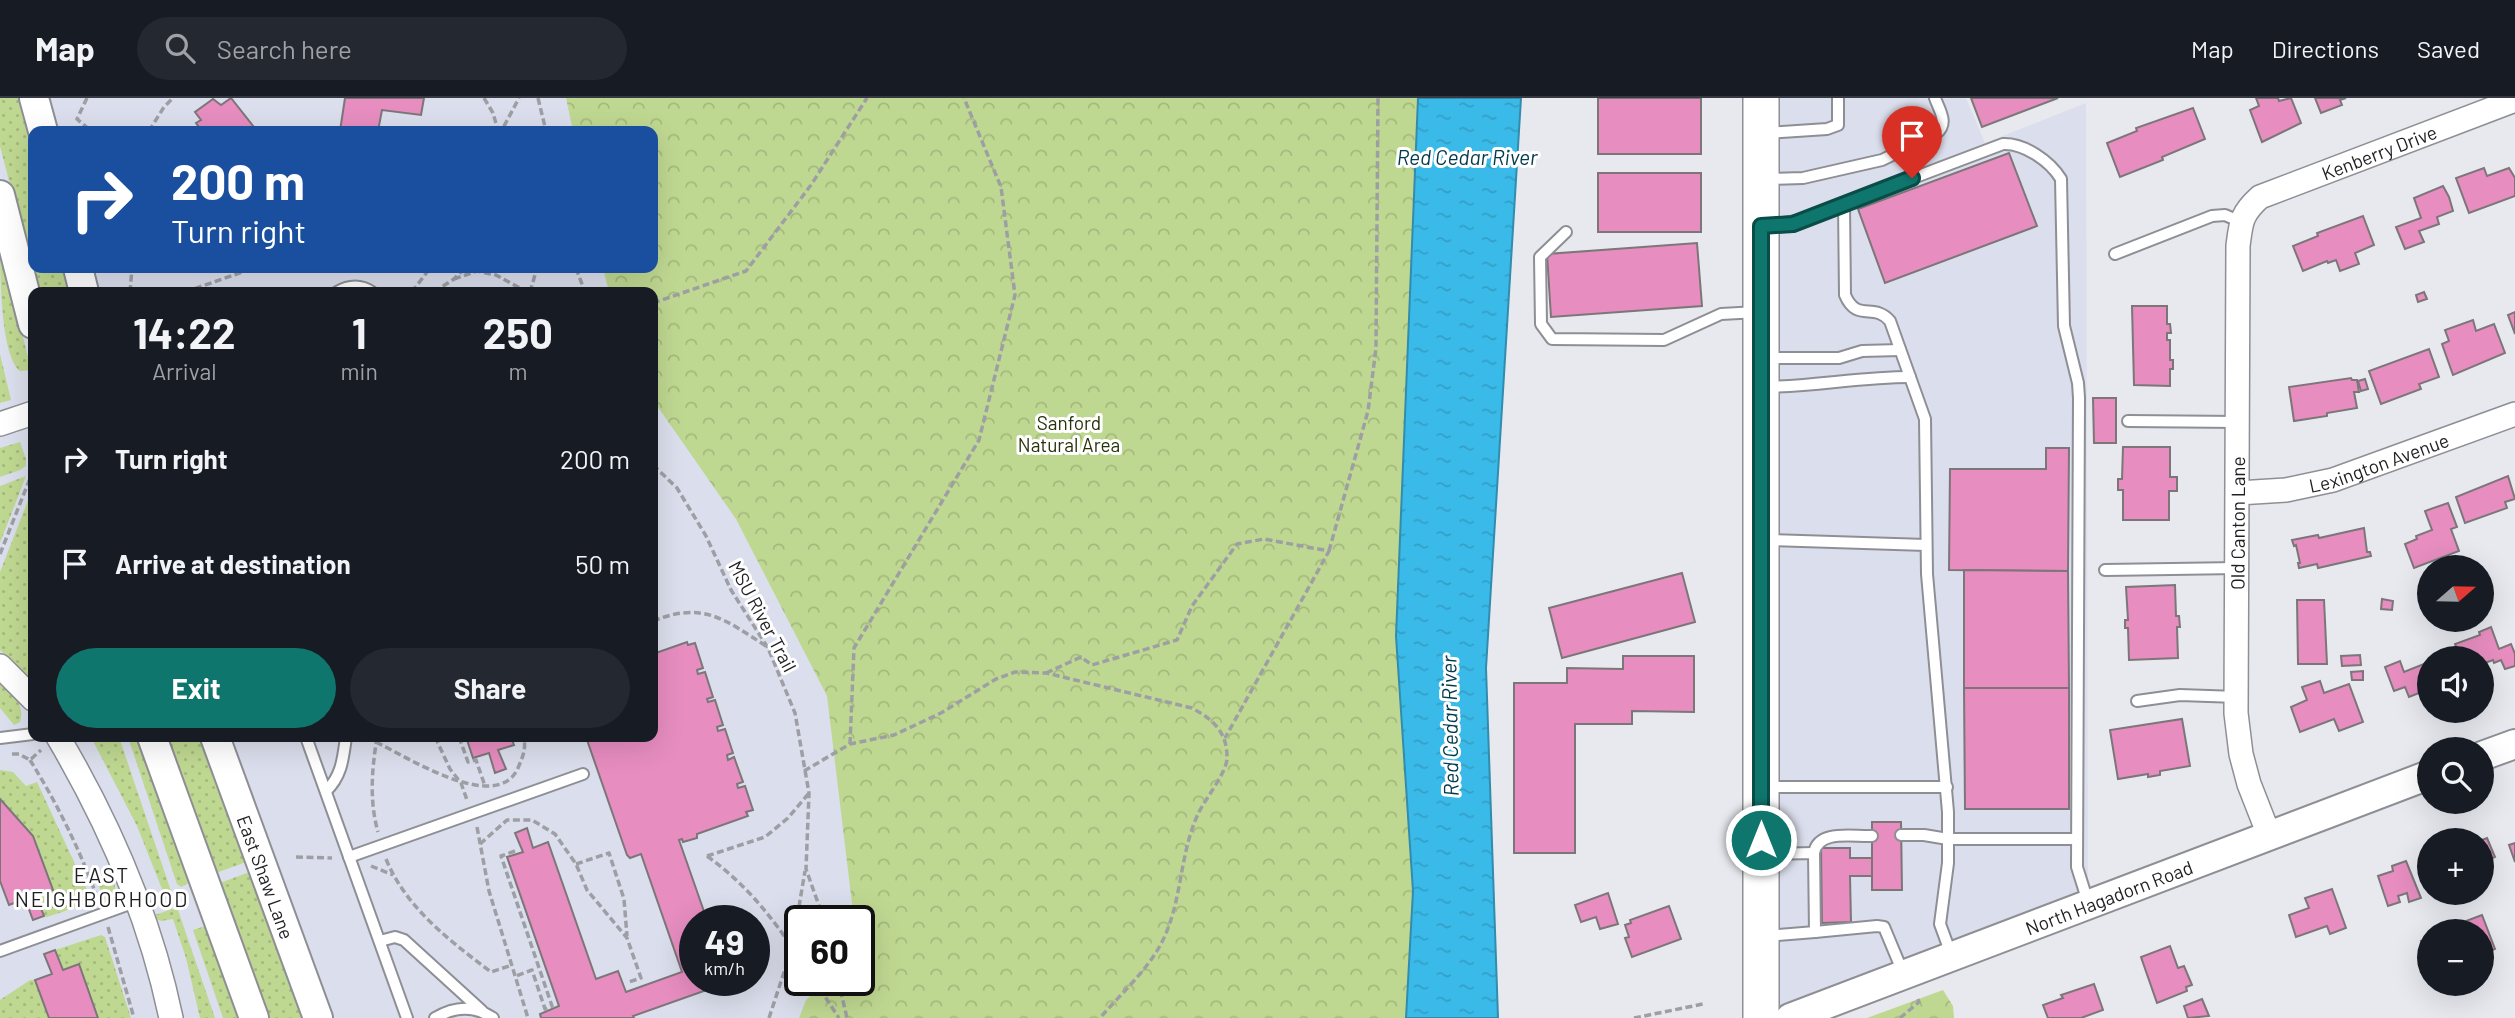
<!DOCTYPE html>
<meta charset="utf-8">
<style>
body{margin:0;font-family:Barlow,sans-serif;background:#242831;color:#f1f3f6;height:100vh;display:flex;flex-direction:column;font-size:26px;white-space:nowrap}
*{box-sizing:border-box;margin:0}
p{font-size:23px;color:#9ea1a6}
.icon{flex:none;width:38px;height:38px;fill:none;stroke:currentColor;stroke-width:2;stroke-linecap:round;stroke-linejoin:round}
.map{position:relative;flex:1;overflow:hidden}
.drawer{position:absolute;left:28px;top:189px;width:630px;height:455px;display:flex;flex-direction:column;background:#171b24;border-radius:14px;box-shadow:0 7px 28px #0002}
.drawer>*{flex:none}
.hud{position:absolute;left:28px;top:28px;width:630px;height:147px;border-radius:14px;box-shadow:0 7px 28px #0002;background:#1a4fa0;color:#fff;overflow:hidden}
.needle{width:46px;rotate:70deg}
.fabs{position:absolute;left:2417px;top:457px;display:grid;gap:14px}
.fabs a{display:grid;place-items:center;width:77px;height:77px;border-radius:50%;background:#171b24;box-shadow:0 7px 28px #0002;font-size:35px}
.speed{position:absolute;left:679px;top:807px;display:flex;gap:14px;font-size:35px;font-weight:700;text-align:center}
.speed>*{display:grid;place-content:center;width:91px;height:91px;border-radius:50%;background:#171b24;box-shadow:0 7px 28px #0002;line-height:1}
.speed small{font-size:18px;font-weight:400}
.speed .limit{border:4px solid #111;border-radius:10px;background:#fff;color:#111}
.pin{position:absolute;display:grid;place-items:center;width:60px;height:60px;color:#fff;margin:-72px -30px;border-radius:50% 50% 50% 0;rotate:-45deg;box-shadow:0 0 7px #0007}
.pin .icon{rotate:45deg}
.me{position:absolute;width:77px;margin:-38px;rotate:0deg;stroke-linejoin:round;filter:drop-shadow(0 0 5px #0008)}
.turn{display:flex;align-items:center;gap:24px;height:147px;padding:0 28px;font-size:32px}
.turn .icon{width:91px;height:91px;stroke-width:2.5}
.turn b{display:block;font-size:49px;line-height:60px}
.eta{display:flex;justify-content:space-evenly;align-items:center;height:119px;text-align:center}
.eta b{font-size:42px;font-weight:700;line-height:49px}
.action{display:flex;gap:14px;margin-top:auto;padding:14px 28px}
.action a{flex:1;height:80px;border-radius:42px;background:#0f766e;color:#fff;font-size:28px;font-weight:700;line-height:80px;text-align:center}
.action a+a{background:#242831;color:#f1f3f6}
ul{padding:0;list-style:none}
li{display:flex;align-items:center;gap:21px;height:105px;padding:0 28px}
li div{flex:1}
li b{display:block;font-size:26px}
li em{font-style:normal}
header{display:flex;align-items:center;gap:42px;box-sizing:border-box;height:98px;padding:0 35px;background:#171b24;border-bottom:2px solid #363941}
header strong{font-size:33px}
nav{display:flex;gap:38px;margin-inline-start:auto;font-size:24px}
.search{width:490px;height:63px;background:#242831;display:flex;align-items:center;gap:18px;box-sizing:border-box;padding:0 24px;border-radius:38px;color:#9ea1a6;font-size:26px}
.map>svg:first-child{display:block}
.built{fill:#dbdeec;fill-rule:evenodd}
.grass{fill:url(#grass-dots)}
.forest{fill:url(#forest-crowns)}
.water{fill:url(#water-ripples);stroke:#328cad;stroke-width:2}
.building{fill:#e78dc0;stroke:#7c7679;stroke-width:2}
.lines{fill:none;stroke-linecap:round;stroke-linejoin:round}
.service-casing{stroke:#8e8f95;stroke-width:14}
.minor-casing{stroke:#8e8f95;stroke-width:26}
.tertiary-casing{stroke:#8e8f95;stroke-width:32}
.primary-casing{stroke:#8e8f95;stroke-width:38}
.path{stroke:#9e9fa4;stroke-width:3.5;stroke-dasharray:7 3.5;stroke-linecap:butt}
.service{stroke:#fff;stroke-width:10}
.minor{stroke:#fff;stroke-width:23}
.tertiary{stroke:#fff;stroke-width:28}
.primary{stroke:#fff;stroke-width:35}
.route-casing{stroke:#0a4d48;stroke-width:18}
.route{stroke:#0f766e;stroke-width:12}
.labels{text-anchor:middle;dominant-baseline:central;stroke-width:6;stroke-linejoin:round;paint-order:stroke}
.street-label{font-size:19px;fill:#1f1f22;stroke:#fff}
.park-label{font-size:19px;fill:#26320a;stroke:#fff}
.water-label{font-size:21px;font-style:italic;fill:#003a4d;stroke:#fff}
.neighbourhood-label{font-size:21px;letter-spacing:2px;fill:#1f1f22;stroke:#fff}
</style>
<header>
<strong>Map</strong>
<div class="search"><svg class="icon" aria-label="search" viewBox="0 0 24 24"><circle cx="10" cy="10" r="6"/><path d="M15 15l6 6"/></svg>Search here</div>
<nav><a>Map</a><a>Directions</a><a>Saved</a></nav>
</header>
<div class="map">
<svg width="2515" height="920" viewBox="0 0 2515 920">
<defs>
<pattern id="grass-dots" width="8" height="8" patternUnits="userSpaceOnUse" patternTransform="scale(1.75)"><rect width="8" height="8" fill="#bfd891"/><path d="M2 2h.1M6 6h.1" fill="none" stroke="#a4b97d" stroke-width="1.8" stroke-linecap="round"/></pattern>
<pattern id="forest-crowns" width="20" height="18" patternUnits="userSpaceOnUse" patternTransform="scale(1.75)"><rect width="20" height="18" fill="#bfd891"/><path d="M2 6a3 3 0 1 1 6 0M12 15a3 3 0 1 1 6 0" fill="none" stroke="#a4b97d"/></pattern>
<pattern id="water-ripples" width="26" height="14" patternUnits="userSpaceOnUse" patternTransform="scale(1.75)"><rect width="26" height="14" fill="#3abae8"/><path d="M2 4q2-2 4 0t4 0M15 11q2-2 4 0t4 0" fill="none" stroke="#339fc7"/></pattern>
</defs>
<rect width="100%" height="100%" fill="#e7e9ef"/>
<g class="built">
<path d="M0,0h1418l-22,538 10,382h-1406zM33,33h620v137h-620zM33,194h620v445h-620zM695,822h59v60h-59zM800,822h59v60h-59z"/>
<path d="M1766,0h200l19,45 101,-40 2,799 -324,116z"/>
</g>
<g class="grass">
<path d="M0,0h23l10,40v130h34l7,24h-36l-38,-146z"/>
<path d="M0,144l31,128 -11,1c-20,-14 -20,-102 -20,-129z"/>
<path d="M0,256l11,46 -11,3z"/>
<path d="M20,344l6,17v7l-6,4 -20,7v-29z"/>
<path d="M26,378l-26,67v-57z"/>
<path d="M33,390v195l-33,-33v-78z"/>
<path d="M0,583c11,12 26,23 20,41l-6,3 -14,-17z"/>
<path d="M91,639h28l53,157 -1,3 -5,2 -29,-73z"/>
<path d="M128,639h12l52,144 -11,6 -4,-3z"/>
<path d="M166,639h38l45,124 -33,12z"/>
<path d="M0,672l13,2 13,14 11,-4 51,110 -5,13 -36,12 -3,-1 -8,-20 16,-6 -19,-54 -33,-37z"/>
<path d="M105,773l8,3 3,18 -10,11 -12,-28z"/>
<path d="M252,773l54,147h-37l-49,-135z"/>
<path d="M175,810l3,2 37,108h-15l-14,-60 -13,-39 -12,2 -5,-2 -1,-4z"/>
<path d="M208,827l34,93h-19l-30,-88z"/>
<path d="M101,837l4,2 26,81h-33l-19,-53 -16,5 -8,-20z"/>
<path d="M30,882h5l14,38h-49v-18z"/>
</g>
<g class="forest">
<path d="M566,0h852l-22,538 17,255 -7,127h-607l7,-18 21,-20h32v-60h-5l-27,-224 -91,-177 -83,-119v-108h-44l-6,-24h50v-137h-80z"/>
<path d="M1943,892l10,16 1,12h-87z"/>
</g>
<path class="water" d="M1418,0h103l-35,570 12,350h-92l7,-127 -17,-255z"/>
<g class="building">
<path d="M231,0l26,33h-55l-6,-8 5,-3 -6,-8 18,-13 8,6z"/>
<path d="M345,0h79l-3,17 -39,-5 -4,21h-38z"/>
<rect x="1598" y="0" width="103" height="56"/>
<path d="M1971,0h87l-76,29z"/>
<path d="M2256,0h22l1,3 12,-3 10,25 -39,19 -12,-32 9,-4z"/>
<path d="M2315,0h31l-6,2 2,5 -21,8z"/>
<path d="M2193,10l12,31 -43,18 1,3 -43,17 -13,-34 30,-12 -1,-3z"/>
<path d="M2009,55l28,73 -152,57 -27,-74z"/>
<path d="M2484,70l3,8 22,-8 6,10v18l-46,17 -13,-35z"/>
<rect x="1598" y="75" width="103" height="59"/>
<path d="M2443,88l6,11 4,14 -16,6 2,7 -20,7 5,11 -19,7 -9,-22 25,-9 -7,-20z"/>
<path d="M2363,118l11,29 -19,8 4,11 -19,7 -4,-11 -8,3 -1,-2 -24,10 -10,-25 25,-10 -1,-3z"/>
<path d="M1697,145l5,63 -151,11 -4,-63z"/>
<path d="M2424,194l3,7 -9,3 -2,-7z"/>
<path d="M2132,208h35v18h3l1,9h-4v7h3v20h3v9h-3v17l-36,-1z"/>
<path d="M2515,214v22l-7,-19z"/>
<path d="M2473,222l3,11 18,-7 11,29 -52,22 -11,-31 7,-3 -4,-11z"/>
<path d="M2429,251l10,28 -20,7 2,5 -40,15 -12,-33z"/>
<path d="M2351,280l1,2h5l2,12h-5l3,16 -30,5v3l-33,5 -5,-34z"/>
<path d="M2365,281l3,10 -7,2 -3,-10z"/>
<path d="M2093,300h23v45h-22z"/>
<path d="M2123,349h47v30h7v14h-8v29h-46v-30h-5v-11h4z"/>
<path d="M2046,350h23l-1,123 -119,-1 1,-101h96z"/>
<path d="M2508,378l7,23 -10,3 2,6 -42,15 -9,-26z"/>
<path d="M2448,405l9,24 -6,2 8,22 -45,17 -9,-24 12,-5 -1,-3 16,-6 -7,-19z"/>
<path d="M2364,430l3,24h3l1,4 -53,12 -1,-4 -18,4 -1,-5h2l-4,-18 -2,1 -2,-6 26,-5 1,3z"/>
<path d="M1964,472l104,1 1,117h-105z"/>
<path d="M1682,475l13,49 -133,36 -13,-50z"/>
<path d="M2175,487l1,31h3l1,11h-3l1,31 -49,2 -1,-32h-3v-8h3l-2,-33z"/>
<path d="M2382,501l11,2 -1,9 -11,-1z"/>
<path d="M2297,502h27l3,64h-29z"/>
<path d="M2491,529l8,22 12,-5 4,10v12l-10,3 -4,-9 -7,3 -1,-3 -11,4v-6h-21l-6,-14 25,-9 -1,-3z"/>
<path d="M687,544l1,3 7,-2 8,25 -6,2 1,4 7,-2 8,25 -6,2 1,3 7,-2 8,25 -6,2 1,4 7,-2 8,24 -6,2 1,5 6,-3 9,25 -6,2 1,4 7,-2 8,24 -7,2 2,4 -51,18v4l-14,4 -1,-3 -3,1 28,80h-12v60h47l1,3 -26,9 -2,-5 -82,29 1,2h-93l-1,-4 19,-8 -52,-149 16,-5 -8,-19 12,-5 6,20 15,-6 48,137 22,-8 8,21 56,-20 -41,-118 -11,4 -3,-3 -41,-118h67v-83z"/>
<path d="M2360,557l1,10 -19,1 -1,-10z"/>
<path d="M1623,558h71v56l-62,-1v13h-57v129h-61v-170h53v-15l56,1z"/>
<path d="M2400,563l4,11 25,-10v27l-20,8 -4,-10 -11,4 -9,-24z"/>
<path d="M2363,573v9h-11l-1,-8z"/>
<path d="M2320,583l4,12 25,-9 14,38 -24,9 -5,-12 -34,13 -9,-25 16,-7 -5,-13z"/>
<path d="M1964,590h105v121h-104z"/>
<path d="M2182,621l8,47 -30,5v4l-12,2v-3l-30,5 -8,-49z"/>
<path d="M466,639h45l3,8 -16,5 8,19 -11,4 -6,-20 -16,5z"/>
<path d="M0,701l33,37 20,54 -17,6 8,20 -11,4 -8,-21 -16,6 -9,-24z"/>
<path d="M1872,724h29l1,68h-30z"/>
<path d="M2487,740l8,19 -13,5v-22z"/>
<path d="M2515,745v19l-6,-17z"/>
<path d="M1821,750h29v10h22v18h-22l1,46 -29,1z"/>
<path d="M2406,763l15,37 -12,4 -2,-9 -9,3 2,6 -12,4 -10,-30 15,-5 -1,-5z"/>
<path d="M2482,765l6,17 -6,2z"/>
<path d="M2332,791l14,39 -16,6 -3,-8 -31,11 -7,-22 20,-7 -4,-10z"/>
<path d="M1608,795l10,31 -18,5 -4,-12 -15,5 -6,-17z"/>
<path d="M1669,808l12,33 -49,18 -7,-19 4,-1 -4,-12 6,-2 -1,-3z"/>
<path d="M2482,817l13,34 -13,5v-23h-34l-1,-3z"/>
<path d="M2429,841v23l-8,-21z"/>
<path d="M2170,848l8,22 6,-2 8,19 -6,2 1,4 -30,12 -16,-46z"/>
<path d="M55,852l8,20 16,-6 19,54h-49l-14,-38 17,-6 -8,-20z"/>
<path d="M2094,886l9,26 -22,8h-33l-5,-13 20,-7 -2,-3z"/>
<path d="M2202,901l7,17 -21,2 -4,-12z"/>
</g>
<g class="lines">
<g class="service-casing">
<g id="service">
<path d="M1767,35l60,-4 11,-4v-27"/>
<path d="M1764,81l39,-1 79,-18 54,-26c13,-11 4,-22 -1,-36"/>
<path d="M1844,106l1,91c12,28 29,7 45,26l35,98 2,155 21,238v51l-8,61 11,30"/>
<path d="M1767,128l35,-6 201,-76c21,-1 47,17 58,35l3,147 14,57 1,15 -2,469 11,35"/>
<path d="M1566,134l-26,25 1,67 11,15 112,1 57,-26 37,-2"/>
<path d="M2115,156l97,-38 13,-1 16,7"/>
<path d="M337,194c12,-7 23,-8 35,0"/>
<path d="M1767,260h72l23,-7 38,-1"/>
<path d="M1767,289c49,-1 95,-10 143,-10"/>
<path d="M2128,323l110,1"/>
<path d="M1767,442l159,5"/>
<path d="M2105,472l133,-2"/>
<path d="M2137,603l43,-6 57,2"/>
<path d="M306,639l101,281"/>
<path d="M0,640l33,-4"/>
<path d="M1767,689h180"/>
<path d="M326,693c16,-15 17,-33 20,-54"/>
<path d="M1901,737h23l24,4h129"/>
<path d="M1814,755c4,-24 39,-16 58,-17"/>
<path d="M1767,756l47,-1 1,79 62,-6 7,1 20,48"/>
<path d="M349,759l234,-83"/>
<path d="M1765,838l50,-4"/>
<path d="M380,843l15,-4 9,3 78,71"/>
<path d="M0,853l138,-50"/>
<path d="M435,920c20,-12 39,-13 58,0"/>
</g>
</g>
<g class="minor-casing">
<g id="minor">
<path d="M0,326l33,-11"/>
<path id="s1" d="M2238,395l48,-3 47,-10 182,-66"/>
<path d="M0,568l33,33"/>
<path d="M58,639c52,88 92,180 113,281"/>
<path id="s2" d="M2269,737l-20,-51 -8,-30 -5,-41 2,-467c3,-24 3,-32 22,-49l255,-97"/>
</g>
</g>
<g class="tertiary-casing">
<g id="tertiary">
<path d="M34,0l9,33"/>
<path d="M0,97l33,129"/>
<path d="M78,170l6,24"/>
<path d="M152,639l102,281"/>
<path id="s3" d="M215,639l103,281"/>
<path d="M2482,658l33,-12"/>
<path id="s4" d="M1790,920l639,-243"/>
</g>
</g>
<g class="primary-casing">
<path id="primary" d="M1761,0v920"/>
</g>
<g class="path">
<path d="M87,0l-10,21 14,12"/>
<path d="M484,0l9,15 4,14 5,3 17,-32"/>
<path d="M538,0l8,33"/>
<path d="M149,33l15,-24 9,-9"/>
<path d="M576,170l9,24"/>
<path d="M454,181l23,-8 19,4 31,17"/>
<path d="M130,194l2,-24"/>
<path d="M185,194l69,-24"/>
<path d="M412,194l18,-24"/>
<path d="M434,194l20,-13 11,-11"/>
<path d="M530,194l7,-24"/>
<path d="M653,205l93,-32 65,-86 56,-87"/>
<path d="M653,367l24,23 29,48 25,54 37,58 27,65 14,80 -3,76 18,51"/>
<path d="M1329,453l39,-140 8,-63 2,-250"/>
<path d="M0,456l33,-83"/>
<path d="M653,523c50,-20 71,-2 113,25"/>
<path d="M1046,575l35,-16 11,8 85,-25 15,-34 45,-62 27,-5 65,12 -104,187"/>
<path d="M377,639c-5,32 -8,63 1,95"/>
<path d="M435,639l15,32 11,14 6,17"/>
<path d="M459,639l9,25 8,-2 9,26"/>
<path d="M376,644c31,15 121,73 142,26 5,-12 8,-18 6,-31"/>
<path d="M850,646l4,-96 125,-208 36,-145 -14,-108 -37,-89"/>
<path d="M12,656h7l11,6 11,-10"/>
<path d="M30,662c27,43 51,92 68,140"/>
<path d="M804,673l46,-27 44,-9 47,-22 55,-34 19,-7 31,1 146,35c20,11 35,23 35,49 1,14 -22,42 -29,57 -17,37 -16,78 -30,114 -12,35 -44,62 -68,90"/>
<path d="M477,729l12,64 39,127"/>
<path d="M480,746l27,-24h25l23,14 21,30 11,26 40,48 14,40 -12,4"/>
<path d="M515,753l-14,5 51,150 -7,3 -13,-39 -16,6"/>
<path d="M707,758c41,30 65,61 93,103"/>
<path d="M707,758l58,-19 23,-19 21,-25"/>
<path d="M296,759l36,1"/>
<path d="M386,761c20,49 64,82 105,113l21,-7"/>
<path d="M576,766l33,-11 15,46 3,37"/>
<path d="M371,768l22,9"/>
<path d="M162,809l17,-6"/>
<path d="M108,829l26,91"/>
<path d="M814,882l25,38"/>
<path d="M838,882l9,38"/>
<path d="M769,920l23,-70 13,-77"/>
<path d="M1634,920l69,-14"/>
<path d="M1900,920l19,-16 -2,-6"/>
</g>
<use href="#service" class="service"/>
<use href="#minor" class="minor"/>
<use href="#tertiary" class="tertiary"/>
<use href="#primary" class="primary"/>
</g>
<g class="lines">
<g class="route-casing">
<path id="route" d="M1761,742v-614l32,-2 119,-46"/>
</g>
<use href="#route" class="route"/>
</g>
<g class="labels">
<g class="street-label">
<text stroke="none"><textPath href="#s2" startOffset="777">Kenberry Drive</textPath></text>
<text stroke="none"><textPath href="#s1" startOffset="145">Lexington Avenue</textPath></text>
<text stroke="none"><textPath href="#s2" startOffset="317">Old Canton Lane</textPath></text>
<text transform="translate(763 518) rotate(62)">MSU River Trail</text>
<text stroke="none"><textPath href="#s3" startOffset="149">East Shaw Lane</textPath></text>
<text stroke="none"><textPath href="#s4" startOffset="341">North Hagadorn Road</textPath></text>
</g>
<g class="park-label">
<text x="1069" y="324">Sanford<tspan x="1069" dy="22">Natural Area</tspan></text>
</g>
<g class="water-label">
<text x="1467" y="58">Red Cedar River</text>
<text transform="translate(1449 628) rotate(-91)">Red Cedar River</text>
</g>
<g class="neighbourhood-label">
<text x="102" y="776">EAST<tspan x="102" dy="24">NEIGHBORHOOD</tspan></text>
</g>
</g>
</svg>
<div class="fabs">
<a><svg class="needle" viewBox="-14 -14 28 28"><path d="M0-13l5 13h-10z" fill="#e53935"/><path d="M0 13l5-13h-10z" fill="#9ea1a6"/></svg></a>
<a><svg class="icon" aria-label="sound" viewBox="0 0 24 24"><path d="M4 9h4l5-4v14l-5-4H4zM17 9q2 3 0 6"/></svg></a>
<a><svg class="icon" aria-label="search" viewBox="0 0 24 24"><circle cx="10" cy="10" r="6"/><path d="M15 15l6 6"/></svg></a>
<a>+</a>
<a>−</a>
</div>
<div class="speed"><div>49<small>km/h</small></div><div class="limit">60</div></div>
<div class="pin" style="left:1912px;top:80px;background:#d93025"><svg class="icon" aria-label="arrive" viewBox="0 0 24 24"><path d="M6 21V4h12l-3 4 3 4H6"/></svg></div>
<svg class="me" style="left:1761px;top:742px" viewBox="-20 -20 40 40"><circle r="17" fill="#0f766e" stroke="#fff" stroke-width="3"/><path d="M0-11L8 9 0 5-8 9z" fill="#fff"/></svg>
<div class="hud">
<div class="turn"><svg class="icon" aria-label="right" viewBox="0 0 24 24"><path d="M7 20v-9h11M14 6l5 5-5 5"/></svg><div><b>200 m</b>Turn right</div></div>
</div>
<section class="drawer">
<div class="eta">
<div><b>14:22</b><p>Arrival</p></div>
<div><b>1</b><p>min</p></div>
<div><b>250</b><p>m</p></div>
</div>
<ul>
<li><svg class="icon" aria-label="right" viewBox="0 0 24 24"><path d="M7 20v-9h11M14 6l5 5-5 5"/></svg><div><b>Turn right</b></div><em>200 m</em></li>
<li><svg class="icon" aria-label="arrive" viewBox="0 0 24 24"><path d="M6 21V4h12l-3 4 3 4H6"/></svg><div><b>Arrive at destination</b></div><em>50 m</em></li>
</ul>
<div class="action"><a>Exit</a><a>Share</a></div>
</section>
</div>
